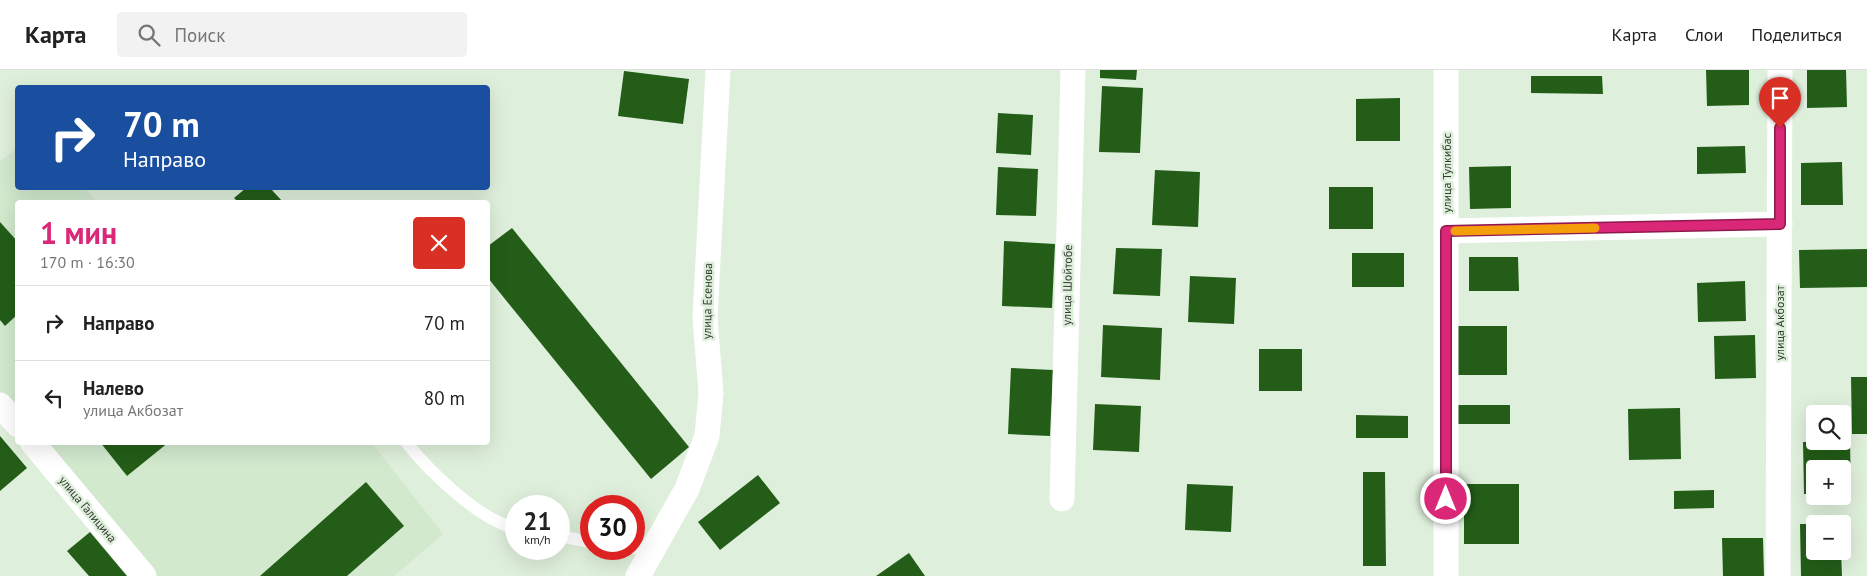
<!DOCTYPE html>
<html lang="ru">
<meta charset="utf-8">
<style>
body{margin:0;font-family:"PT Sans",sans-serif;background:#f2f2f2;color:#222;height:100vh;display:flex;flex-direction:column;font-size:19px;white-space:nowrap}
*{box-sizing:border-box;margin:0}
p{font-size:16px;color:#767676}
.icon{flex:none;width:28px;height:28px;fill:none;stroke:currentColor;stroke-width:2;stroke-linecap:round;stroke-linejoin:round}
.map{position:relative;flex:1;overflow:hidden}
.drawer{position:absolute;left:15px;top:130px;width:475px;height:245px;display:flex;flex-direction:column;background:#fff;border-radius:5px;box-shadow:0 5px 20px #0002}
.drawer>*{flex:none}
.top-card{position:absolute;left:15px;top:15px;width:475px;height:105px;border-radius:5px;box-shadow:0 5px 20px #0002;background:#1a4fa0;color:#fff;overflow:hidden}
.controls{position:absolute;left:1806px;top:335px;display:grid;gap:10px}
.controls a{display:grid;place-items:center;width:45px;height:45px;border-radius:5px;background:#fff;box-shadow:0 5px 20px #0002;font-size:25px}
.speed{position:absolute;left:505px;top:425px;display:flex;gap:10px;font-size:25px;font-weight:700;text-align:center}
.speed>*{display:grid;place-content:center;width:65px;height:65px;border-radius:50%;background:#fff;box-shadow:0 5px 20px #0002;line-height:1}
.speed small{font-size:12px;font-weight:400}
.speed .limit{border:8px solid #d22;background:#fff;color:#111}
.pin{position:absolute;display:grid;place-items:center;width:42px;height:42px;color:#fff;margin:-51px -21px;border-radius:50% 50% 50% 0;rotate:-45deg;box-shadow:0 0 5px #0007}
.pin .icon{rotate:45deg}
.me{position:absolute;width:55px;margin:-28px;rotate:0deg;stroke-linejoin:round;filter:drop-shadow(0 0 4px #0008)}
.turn{display:flex;align-items:center;gap:18px;height:105px;padding:0 25px;font-size:22px}
.turn .icon{width:65px;height:65px;stroke-width:2.5}
.turn b{display:block;font-size:35px;line-height:42px}
.round{display:grid;place-items:center;flex:none;width:52px;height:52px;border-radius:5px;background:#f2f2f2}
.summary{display:flex;align-items:center;justify-content:space-between;height:85px;padding:0 25px}
h1{font-size:30px;font-weight:800;line-height:38px;color:#db2777}
ul{padding:0;list-style:none}
li{display:flex;align-items:center;gap:15px;height:75px;padding:0 25px;border-top:1px solid #e0e0e0}
li div{flex:1}
li b{display:block;font-size:19px}
li em{font-style:normal}
header{display:flex;align-items:center;gap:30px;box-sizing:border-box;height:70px;padding:0 25px;background:#fff;border-bottom:1px solid #e0e0e0}
header strong{font-size:24px}
nav{display:flex;gap:28px;margin-inline-start:auto;font-size:18px}
.search{width:350px;height:45px;background:#f2f2f2;display:flex;align-items:center;gap:12px;box-sizing:border-box;padding:0 18px;border-radius:5px;color:#767676;font-size:19px}
.map>svg:first-child{display:block}
.built{fill:#d2e9ce}
.building{fill:#235d18}
.lines{fill:none;stroke-linecap:round;stroke-linejoin:round}
.service{stroke:#fff;stroke-width:12}
.minor{stroke:#fff;stroke-width:25}
.route-casing{stroke:#8e194d;stroke-width:12}
.route{stroke:#db2777;stroke-width:9}
.slow{stroke:#f59e0b;stroke-width:9}
.labels{text-anchor:middle;dominant-baseline:central;stroke-width:5;stroke-linejoin:round;paint-order:stroke}
.street-label{font-size:12px;fill:#343b33;stroke:#deefdb}
</style>
<header>
<strong>Карта</strong>
<div class="search"><svg class="icon" aria-label="search" viewBox="0 0 24 24"><circle cx="10" cy="10" r="6"/><path d="M15 15l6 6"/></svg>Поиск</div>
<nav><a>Карта</a><a>Слои</a><a>Поделиться</a></nav>
</header>
<div class="map">
<svg width="1867" height="506" viewBox="0 0 1867 506">
<rect width="100%" height="100%" fill="#deefdb"/>
<g class="built">
<path d="M17,78l1,40h67l11,14h-78l-1,220 -17,-20v-241z"/>
<path d="M34,373h338l71,91 -49,42h-247z"/>
</g>
<g class="building">
<path d="M1100,0h37l-1,10 -36,-2z"/>
<path d="M1706,0h43v35l-42,1z"/>
<path d="M1807,0h39l1,37 -40,1z"/>
<path d="M624,1l65,8 -6,45 -65,-8z"/>
<path d="M1531,6h71l1,18 -72,-1z"/>
<path d="M1102,16l41,2 -3,65 -41,-1z"/>
<path d="M1400,28v43h-44v-42z"/>
<path d="M998,43l35,2 -2,40 -35,-2z"/>
<path d="M1745,76l1,27 -49,1v-27z"/>
<path d="M1842,92l1,43h-42v-42z"/>
<path d="M1511,96v42l-41,1 -1,-42z"/>
<path d="M998,97l40,2 -2,47 -40,-1z"/>
<path d="M1155,100l45,2 -2,55 -46,-2z"/>
<rect x="1329" y="117" width="44" height="42"/>
<path d="M246,118h24l13,14h-45l-4,-4z"/>
<path d="M0,152l18,20v72l-13,12 -5,-6z"/>
<path d="M512,158l177,219 -38,32 -163,-201v-32z"/>
<path d="M1004,171l51,3 -3,64 -50,-2z"/>
<path d="M1116,178l46,1 -2,47 -47,-2z"/>
<path d="M1867,179v38l-67,1 -1,-38z"/>
<rect x="1352" y="183" width="52" height="34"/>
<path d="M1469,187h49l1,34h-50z"/>
<path d="M1190,206l46,2 -2,46 -46,-2z"/>
<path d="M1745,211l1,40 -48,1 -1,-39z"/>
<path d="M1103,255l59,3 -2,52 -59,-3z"/>
<rect x="1457" y="256" width="50" height="49"/>
<path d="M1755,265l1,43 -41,1 -1,-43z"/>
<rect x="1259" y="279" width="43" height="42"/>
<path d="M1011,298l42,2 -3,66 -42,-2z"/>
<path d="M1851,307h16v57h-15z"/>
<path d="M1095,334l46,2 -2,46 -46,-2z"/>
<rect x="1457" y="335" width="53" height="19"/>
<path d="M1680,338l1,51 -52,1 -1,-51z"/>
<path d="M1356,345l52,1v22h-52z"/>
<path d="M0,366l27,32 -27,23z"/>
<path d="M1850,371l1,53h-9v-25h-27v25h-11l-1,-52z"/>
<path d="M100,372h69l-42,34z"/>
<path d="M1363,402h22l1,94h-23z"/>
<path d="M758,405l22,28 -60,47 -22,-28z"/>
<path d="M366,412l38,44 -57,50h-87z"/>
<path d="M1187,414l46,2 -2,46 -46,-2z"/>
<rect x="1464" y="414" width="55" height="60"/>
<path d="M1714,420v18l-40,1v-18z"/>
<path d="M1800,454h15v27h26l1,25h-41z"/>
<path d="M90,462l37,44h-38l-22,-25z"/>
<path d="M1722,468h41l1,38h-41z"/>
<path d="M909,483l16,23h-49z"/>
</g>
<g class="lines">
<g class="service">
<path d="M406,372c22,28 75,80 110,86"/>
<path d="M559,466l32,6"/>
<path d="M634,478l19,1"/>
</g>
<g class="minor">
<path d="M1446,0v506"/>
<path d="M1446,161l334,-7"/>
<path d="M0,335l18,20"/>
<path d="M32,372l112,134"/>
<path d="M1062,429l11,-429"/>
<path d="M638,506l49,-87 20,-53 4,-43 -6,-75 13,-248"/>
<path d="M1778,506l2,-506"/>
</g>
</g>
<g class="lines">
<g class="route-casing">
<path id="route" d="M1446,429v-268l334,-7v-96"/>
</g>
<use href="#route" class="route"/>
<path class="slow" d="M1455,161l140,-3"/>
</g>
<g class="labels">
<g class="street-label">
<text transform="translate(1446 103) rotate(-90)">улица Тулкибас</text>
<text transform="translate(1067 215) rotate(-89)">улица Шойтобе</text>
<text transform="translate(707 231) rotate(-89)">улица Есенова</text>
<text transform="translate(1779 253) rotate(-90)">улица Акбозат</text>
<text transform="translate(88 439) rotate(50)">улица Галицина</text>
</g>
</g>
</svg>
<div class="controls">
<a><svg class="icon" aria-label="search" viewBox="0 0 24 24"><circle cx="10" cy="10" r="6"/><path d="M15 15l6 6"/></svg></a>
<a>+</a>
<a>−</a>
</div>
<div class="speed"><div>21<small>km/h</small></div><div class="limit">30</div></div>
<div class="pin" style="left:1780px;top:58px;background:#d93025"><svg class="icon" aria-label="arrive" viewBox="0 0 24 24"><path d="M6 21V4h12l-3 4 3 4H6"/></svg></div>
<svg class="me" style="left:1446px;top:429px" viewBox="-20 -20 40 40"><circle r="17" fill="#db2777" stroke="#fff" stroke-width="3"/><path d="M0-11L8 9 0 5-8 9z" fill="#fff"/></svg>
<div class="top-card">
<div class="turn"><svg class="icon" aria-label="right" viewBox="0 0 24 24"><path d="M7 20v-9h11M14 6l5 5-5 5"/></svg><div><b>70 m</b>Направо</div></div>
</div>
<section class="drawer">
<div class="summary"><div><h1>1 мин</h1><p>170 m · 16:30</p></div><a class="round" style="background:#d93025;color:#fff"><svg class="icon" aria-label="close" viewBox="0 0 24 24"><path d="M6 6l12 12M18 6L6 18"/></svg></a></div>
<ul>
<li><svg class="icon" aria-label="right" viewBox="0 0 24 24"><path d="M7 20v-9h11M14 6l5 5-5 5"/></svg><div><b>Направо</b></div><em>70 m</em></li>
<li><svg class="icon" aria-label="left" viewBox="0 0 24 24"><path d="M17 20v-9H6M10 6l-5 5 5 5"/></svg><div><b>Налево</b><p>улица Акбозат</p></div><em>80 m</em></li>
</ul>
</section>
</div>
